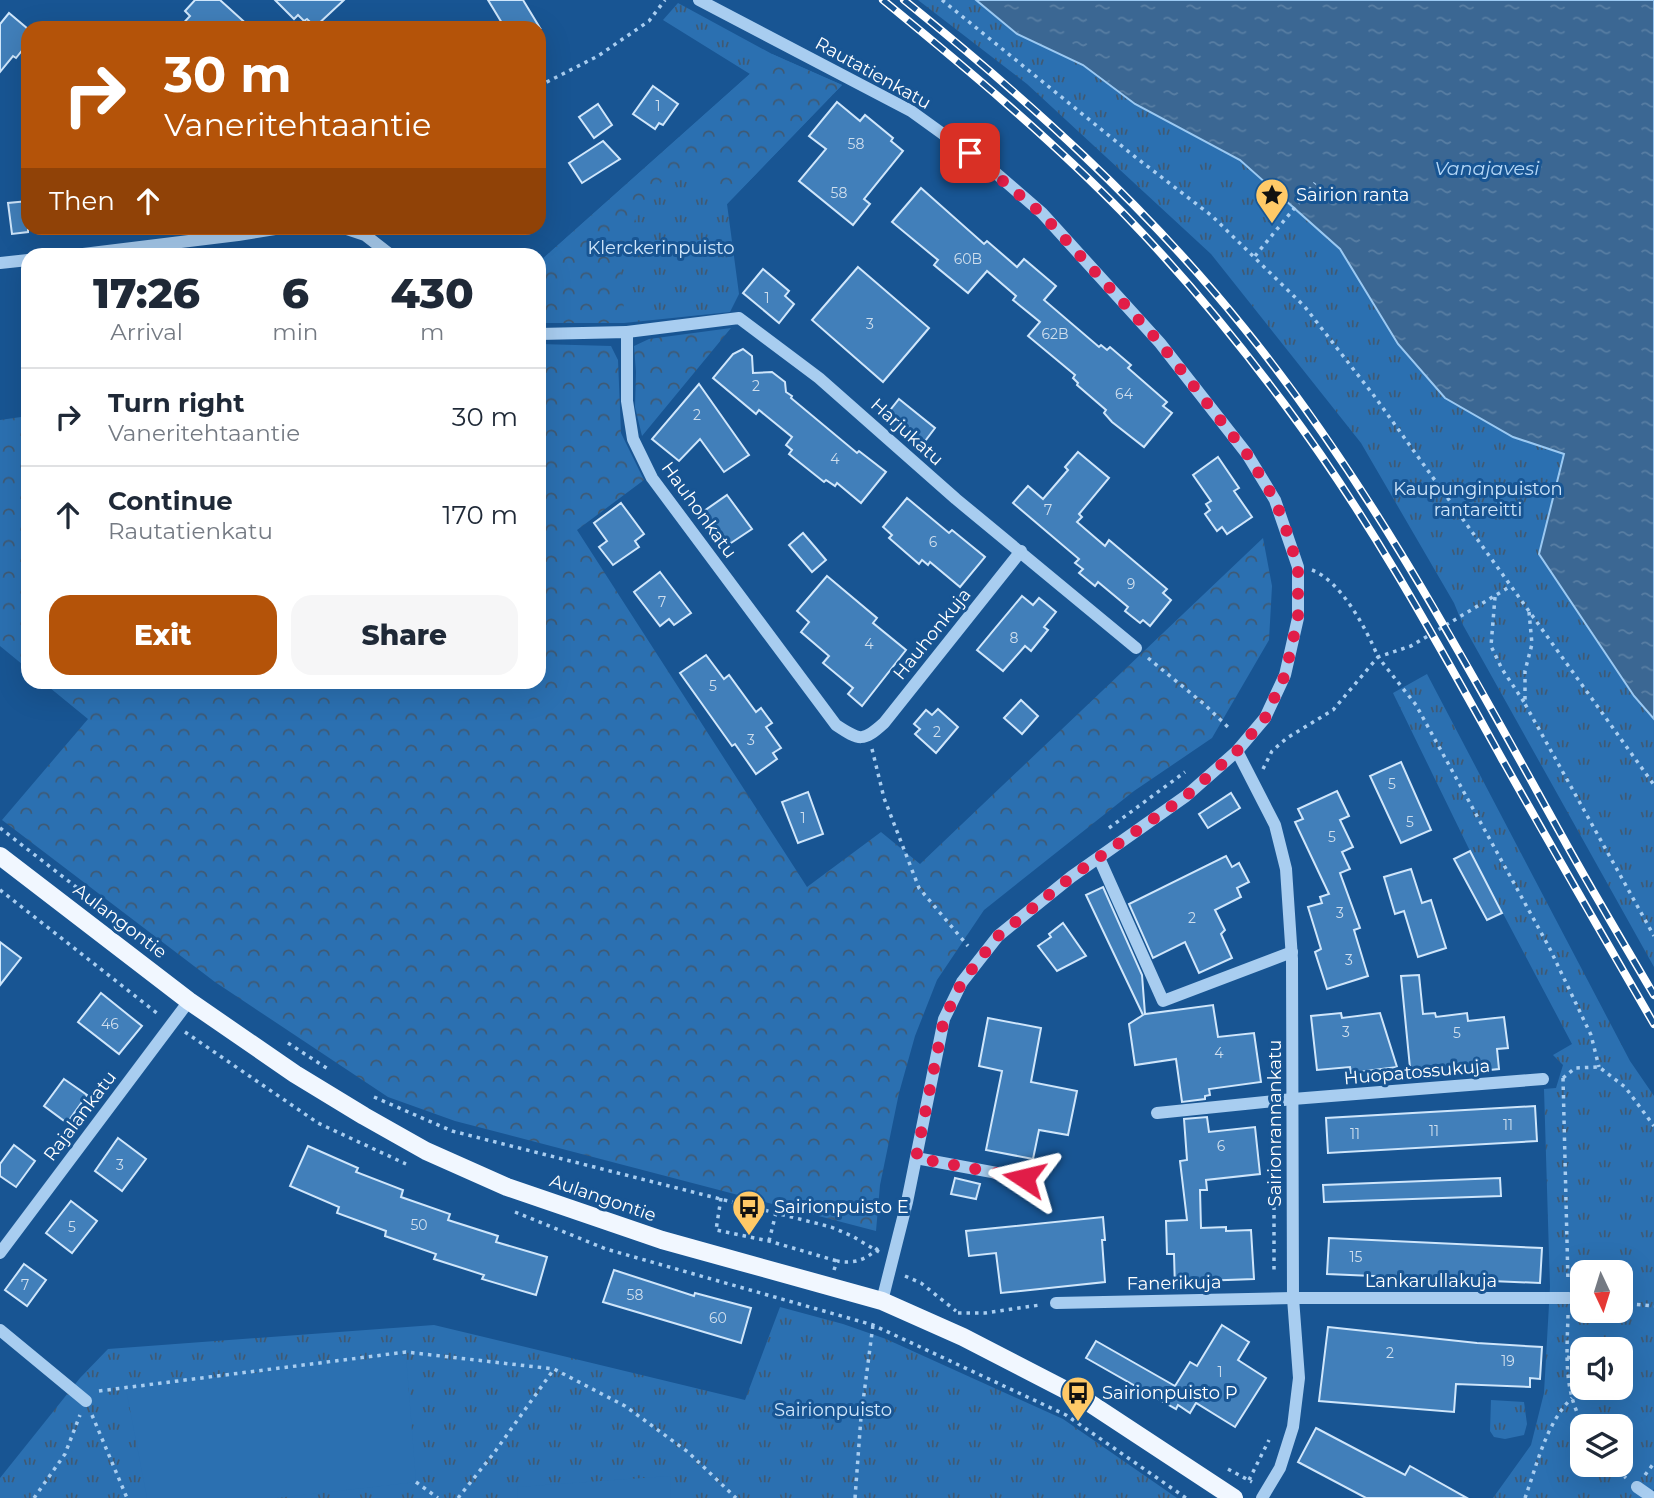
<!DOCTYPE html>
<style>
body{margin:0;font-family:Montserrat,sans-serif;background:#f6f6f7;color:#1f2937;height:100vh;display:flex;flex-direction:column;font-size:26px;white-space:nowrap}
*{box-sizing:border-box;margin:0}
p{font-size:23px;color:#747a83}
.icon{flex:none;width:38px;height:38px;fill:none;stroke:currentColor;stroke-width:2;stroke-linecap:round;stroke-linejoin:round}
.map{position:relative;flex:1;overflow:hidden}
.panel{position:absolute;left:21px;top:248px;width:525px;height:441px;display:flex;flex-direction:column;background:#fff;border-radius:21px;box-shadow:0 7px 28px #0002}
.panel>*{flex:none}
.banner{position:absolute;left:21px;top:21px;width:525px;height:214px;border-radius:21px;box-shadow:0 7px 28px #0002;background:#b45309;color:#fff;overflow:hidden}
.needle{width:46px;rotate:176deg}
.fabs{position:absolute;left:1570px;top:1260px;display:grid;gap:14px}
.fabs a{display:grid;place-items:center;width:63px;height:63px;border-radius:14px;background:#fff;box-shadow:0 7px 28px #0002;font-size:35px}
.pin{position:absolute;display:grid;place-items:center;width:60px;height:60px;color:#fff;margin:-30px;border-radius:14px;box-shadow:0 4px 10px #0006}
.me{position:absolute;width:77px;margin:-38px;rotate:280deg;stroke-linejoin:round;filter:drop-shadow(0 0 5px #0008)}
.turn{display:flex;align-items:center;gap:24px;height:147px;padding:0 28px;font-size:32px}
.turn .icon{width:91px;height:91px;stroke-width:2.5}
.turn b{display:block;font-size:49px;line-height:60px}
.then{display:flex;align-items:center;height:66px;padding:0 28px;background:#0003;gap:14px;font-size:26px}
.eta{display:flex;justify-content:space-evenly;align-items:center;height:119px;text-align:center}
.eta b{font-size:42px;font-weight:800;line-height:49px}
.primary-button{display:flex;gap:14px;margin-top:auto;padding:14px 28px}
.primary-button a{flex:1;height:80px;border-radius:21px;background:#b45309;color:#fff;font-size:28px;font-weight:800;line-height:80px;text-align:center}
.primary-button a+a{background:#f6f6f7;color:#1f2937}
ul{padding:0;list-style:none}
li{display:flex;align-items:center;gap:21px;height:98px;padding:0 28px;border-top:2px solid #e0e1e3}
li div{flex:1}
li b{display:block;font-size:26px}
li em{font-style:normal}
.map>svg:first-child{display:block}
.grass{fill:url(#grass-tufts);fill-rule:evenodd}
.forest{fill:url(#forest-crowns)}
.garden{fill:#2b70b1}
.water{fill:url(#water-ripples);stroke:#9bc9f2;stroke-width:2}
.building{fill:#417fba;stroke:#cfe6fb;stroke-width:2}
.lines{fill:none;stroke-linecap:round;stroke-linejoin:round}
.path{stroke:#a8cdf0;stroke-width:3.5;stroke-dasharray:3.5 5;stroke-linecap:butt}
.minor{stroke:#a8cdf0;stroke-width:12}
.major{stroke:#f1f7ff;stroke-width:18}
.rail-casing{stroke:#fff;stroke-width:8}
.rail{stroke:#185593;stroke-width:5;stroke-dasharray:16;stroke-linecap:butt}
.route{stroke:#e11d48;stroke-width:12;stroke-dasharray:0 21.6}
.labels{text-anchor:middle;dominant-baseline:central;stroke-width:6;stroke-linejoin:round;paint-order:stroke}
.number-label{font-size:14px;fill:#d0dfee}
.street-label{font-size:18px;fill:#fff;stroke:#185593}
.poi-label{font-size:18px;fill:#fff;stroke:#185593;text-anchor:start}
.park-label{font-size:18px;fill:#cfe6fb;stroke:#185593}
.water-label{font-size:19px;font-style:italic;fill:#b4d7f7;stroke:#185593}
</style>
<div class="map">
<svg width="1654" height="1498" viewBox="0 0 1654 1498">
<defs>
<pattern id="grass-tufts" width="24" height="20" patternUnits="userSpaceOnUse" patternTransform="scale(1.75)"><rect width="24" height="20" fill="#2b70b1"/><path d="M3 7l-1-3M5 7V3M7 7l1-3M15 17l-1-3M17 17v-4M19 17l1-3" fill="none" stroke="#3f5a74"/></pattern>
<pattern id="forest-crowns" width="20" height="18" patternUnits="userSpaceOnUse" patternTransform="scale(1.75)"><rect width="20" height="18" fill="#2b70b1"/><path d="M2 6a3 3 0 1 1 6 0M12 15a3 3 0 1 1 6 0" fill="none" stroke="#3f5a74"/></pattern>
<pattern id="water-ripples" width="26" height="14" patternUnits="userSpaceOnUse" patternTransform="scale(1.75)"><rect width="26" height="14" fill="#3b6793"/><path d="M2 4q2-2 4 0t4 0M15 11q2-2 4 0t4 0" fill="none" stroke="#587ea3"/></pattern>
</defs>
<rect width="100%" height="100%" fill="#185593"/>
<g class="grass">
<path d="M918,0h58l41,34 66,31 52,39 105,56 100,89 58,95 115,93 51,17 -25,100 95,142 20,23v248l-191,-342 -9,-22 -93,-160 -150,-189 -184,-170z"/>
<path d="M678,3l94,51 70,31 -115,119 12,90 -9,18 -106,11h-85v-61l211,-188 -87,-54z"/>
<path d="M1427,674l203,387 24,35v393l-8,9h-153l38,-53 13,-52 6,-106 -6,-198 12,-1 7,-23 -10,-10 19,-11 -102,-193 -77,-158zM1582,1272h38v39h-38zM1582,1349h38v39h-38zM1582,1426h38v39h-38z"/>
<path d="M780,1307l63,17 43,15 177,80 114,79h-1177v-20l80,-100 28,-29 326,-24 311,75z"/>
<path d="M1491,1400l33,2 3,22 -3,11 -19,4 -11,-2 -4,-6z"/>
</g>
<g class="forest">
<path d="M772,54l70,31 -115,119 -22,-25 -33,-11 -36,48 -15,48 3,59h-85v-61z"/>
<path d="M731,328l-89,108 -7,-29 1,-35 -2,-26 15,-7z"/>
<path d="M539,344l72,2 7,14 3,73 23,47 -67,50 230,357 74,-55 39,32 343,-326 9,48 -3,54 -57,98 -78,53 -150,119 -47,70 -22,56 -16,57 -19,92 -4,46 -421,-110 -67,-24 -173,-115 -213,-162 86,-101 -44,-36 495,-1z"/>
<path d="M28,416v253l-28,-23v-226z"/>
</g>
<g class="garden">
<path d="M406,1355l10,127 -139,16h-130l-21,-109z"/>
<path d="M670,1476l1,22h-153l-1,-11z"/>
</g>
<path class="water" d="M976,0h678v719l-20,-23 -95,-142 25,-100 -51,-17 -68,-39 -47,-54 -58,-95 -100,-89 -105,-56 -52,-39 -66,-31z"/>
<g class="building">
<path d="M195,0h25l31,28h-72l11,-12 -5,-5z"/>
<path d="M275,0h69l-29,27 -8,-8 -3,2 -6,-6 -4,4z"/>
<path d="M488,0h35l17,28h-35z"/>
<path d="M9,13l19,16v14l-12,15 -3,-2 -13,16v-48z"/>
<path d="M653,86l25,18 -15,21 -4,-2 -4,6 -22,-15z"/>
<path d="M837,102l23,19 5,-6 28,23 -2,3 12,10 -39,48 6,5 -17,21 -54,-44 27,-32 -17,-13z"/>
<path d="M598,104l14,21 -18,13 -15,-21z"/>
<path d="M603,141l17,18 -38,24 -13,-20z"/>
<path d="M921,188l63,56 3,-3 30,26 7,-8 32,27 -12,14 55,47 2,-2 6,5 3,-3 21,18 -3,3 39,34 -4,4 9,7 -28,34 -32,-25 -8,-9 2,-3 -29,-25 1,-2 -5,-5 2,-3 -47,-39 12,-14 -27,-22 3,-4 -29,-25 -19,22 -34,-28 4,-5 -46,-38z"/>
<path d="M28,201v31l-16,2 -4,-31z"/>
<path d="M858,267l71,61 -46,54 -71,-62z"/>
<path d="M763,269l26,22 -4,5 9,8 -15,19 -36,-30z"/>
<path d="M743,349l9,7 1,17 19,-1 13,10 1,10 6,4 -1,2 66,55 2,-2 27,21 -25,31 -24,-20 -2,3 -9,-6 -2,2 -35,-28 3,-4 -6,-5 6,-8 -33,-27 -3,4 -43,-36 20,-24z"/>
<path d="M699,384l50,71 -25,17 -24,-33 -21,22 -27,-22z"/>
<path d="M899,399l36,29 -16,21 -36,-30z"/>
<path d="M1078,452l31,26 -30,36 3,3 -5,5 28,24 4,-6 58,49 -4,4 8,7 -21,26 -7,-6 -3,3 -15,-12 3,-4 -30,-25 -3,4 -16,-13 4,-4 -8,-6 4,-4 -66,-56 15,-17 15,13 25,-29 -3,-3z"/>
<path d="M1218,457l21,31 -5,3 18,26 -25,17 -5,-7 -5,4 -12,-17 5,-4 -4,-6 5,-3 -18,-26z"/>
<path d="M727,495l25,34 -24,16 -24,-34z"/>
<path d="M907,498l42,35 3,-3 33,27 -25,30 -30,-25 -2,3 -6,-5 -3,4 -30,-26 3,-3 -9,-8z"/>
<path d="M621,503l23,31 -9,7 4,6 -26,18 -14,-18 8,-6 -13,-18z"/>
<path d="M803,533l23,27 -14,12 -23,-27z"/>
<path d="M660,572l31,41 -17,12 -5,-6 -9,7 -26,-34z"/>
<path d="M827,576l50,42 -4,5 33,27 -44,56 -14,-12 5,-6 -30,-25 6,-7 -28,-24 8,-10 -12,-11z"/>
<path d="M1022,596l11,9 6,-7 17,14 -12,15 4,3 -17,21 -6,-5 -22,25 -26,-21z"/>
<path d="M706,655l18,24 5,-4 27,37 5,-4 11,15 -6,4 15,21 -8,5 4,6 -21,15 -21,-30 -3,2 -52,-73z"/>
<path d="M1021,700l17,16 -16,18 -18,-16z"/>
<path d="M938,709l20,18 -22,26 -21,-19 5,-5 -6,-5 12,-14 6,5z"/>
<path d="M1401,762l30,68 -30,13 -31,-67z"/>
<path d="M1337,791l12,25 -9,4 13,27 -11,5 8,17 -10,4 20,55 -6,2 14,46 -41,13 -12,-37 6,-3 -13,-42 14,-4 -2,-6 9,-3 -34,-72 8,-3 -5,-10z"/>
<path d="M808,792l15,42 -25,9 -16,-41z"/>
<path d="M1231,793l9,15 -32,20 -9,-14z"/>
<path d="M1470,851l32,62 -15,7 -33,-61z"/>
<path d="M1226,856l6,11 7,-4 10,19 -12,6 4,9 -26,13 10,20 -4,4 11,24 -33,15 -14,-31 -32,16 -24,-54z"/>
<path d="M1411,869l11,34 9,-3 15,48 -28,9 -14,-46 -9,3 -11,-37z"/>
<path d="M1103,887l39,88 3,39 68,-9 5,32 36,-4 7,49 -52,7 1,6 -5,1v3l-23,3 -6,-43 -41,6 -6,-41 14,-9 -57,-120z"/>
<path d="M1063,923l23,33 -29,15 -19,-25 13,-9 -2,-3z"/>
<path d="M0,942l21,16 -21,27z"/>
<path d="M1419,975l4,39 12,-1 1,4 31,-4 1,8 36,-4 4,31 -11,1 2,20 -88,9 -10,-102z"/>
<path d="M101,993l41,33 -23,28 -41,-32z"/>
<path d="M1341,1013l1,5 38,-5 17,54 -46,6 -1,-6 -33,3 -6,-54z"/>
<path d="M988,1018l53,10 -10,54 46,9 -9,44 -29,-5 -6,29 -47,-9 16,-79 -23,-5z"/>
<path d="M64,1079l23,16 -20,28 -23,-17z"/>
<path d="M1535,1106l2,35 -209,12 -2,-35z"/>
<path d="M1207,1117l2,15 46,-5 5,47 -54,6 1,10h-7l1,38 25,-1v4l25,-1 3,49 -54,2 1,7 -26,1 -1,-35h-7l-1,-33 21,-1 -7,-59 7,-1 -3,-41z"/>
<path d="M118,1138l28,21 -24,32 -27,-20z"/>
<path d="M14,1145l21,16 -19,26 -16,-11v-12z"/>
<path d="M308,1146l50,22 -2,4 47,18 -2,7 49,17 -2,6 50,16 -2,6 51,15 -11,38 -54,-16 2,-4 -50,-16 2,-5 -51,-18 1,-5 -49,-18 2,-6 -49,-21z"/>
<path d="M955,1178l25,6 -4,15 -25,-5z"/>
<path d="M1500,1178l1,18 -177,6 -1,-17z"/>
<path d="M71,1201l26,20 -25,32 -26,-20z"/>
<path d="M1103,1217l2,23h-3l3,42 -104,11 -5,-40 -27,3 -3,-25z"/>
<path d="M1329,1238l213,10 -2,35 -213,-9z"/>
<path d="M24,1264l22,16 -19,26 -22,-16z"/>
<path d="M614,1270l80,26 1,-3 56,15 -10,35 -138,-41z"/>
<path d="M1222,1325l27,17 -11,18 28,18 -31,49 -39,-24 -6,10 -12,-8 -2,4 -90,-51 10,-17 79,45 15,-24 7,4z"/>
<path d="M1328,1327l149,16 65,4 -2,32 -10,-1v9l-74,-3 -2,28 -135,-11z"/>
<path d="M1316,1428l89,47 5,-9 57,32h-101l-68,-36z"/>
</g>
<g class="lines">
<g class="path">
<path d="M942,0l192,156 78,60 93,91 70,90 279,388"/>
<path d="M539,86l59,-30 51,-35 16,-21"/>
<path d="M1255,256l60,-73"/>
<path d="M1312,570c29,11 55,60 66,87l33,-11 100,-60"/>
<path d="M1495,597l-4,49 11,23 22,33"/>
<path d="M1529,612l3,32 -7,27v33l129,232"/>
<path d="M1148,658l56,46 27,26"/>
<path d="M872,749l12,49 35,90 49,58"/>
<path d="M1263,769l9,-18 15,-13 46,-28 45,-53 38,48 133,242 42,88 8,32"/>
<path d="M0,828l120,93"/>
<path d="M1109,828l76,-56"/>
<path d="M0,890l158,124"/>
<path d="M185,1032l133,91 88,41"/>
<path d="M288,1043l40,26"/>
<path d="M1563,1078l5,204"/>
<path d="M1563,1078l12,-10 24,-1 26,20 29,39"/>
<path d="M374,1097l78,34 379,96 21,9 27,16"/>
<path d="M1274,1130v143"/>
<path d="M721,1198l-5,32 53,11 68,20"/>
<path d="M515,1212l91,37 267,76 193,90 120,83"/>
<path d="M769,1241l7,-28"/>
<path d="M834,1270l3,-9c17,3 29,-1 41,-13"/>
<path d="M905,1276l16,7 35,28"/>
<path d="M1620,1303l34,3"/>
<path d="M958,1313h27l55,-8"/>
<path d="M1568,1315c-1,39 -5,76 16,111"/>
<path d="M1567,1357l15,4"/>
<path d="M99,1391l307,-39 148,17 71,37 63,46 48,46"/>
<path d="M92,1415l35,83"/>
<path d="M1618,1425v1"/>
<path d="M1612,1465l14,13"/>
<path d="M1228,1469l24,13"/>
<path d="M1645,1475l9,-12"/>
<path d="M1249,1480l20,-40"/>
<path d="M416,1482l22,16"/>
<path d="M34,1498l31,-44 15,-39"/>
<path d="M458,1498l36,-45 60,-84"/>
<path d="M855,1498l6,-81 12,-92"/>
<path d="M1525,1498c12,-33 21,-75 47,-100"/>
</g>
<g class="minor">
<path d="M699,0l212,111 79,57 52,45 118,130 87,111 28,46 23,67v51l-13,57 -20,43 -28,33 -51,45 -115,81 -73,59 -36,46 -18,37 -37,183 -25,99"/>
<path d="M344,228l21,7 27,21"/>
<path d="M67,256l171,-21 43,-7"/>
<path d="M0,263l28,-3"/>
<path d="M627,332l112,-14 80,60 137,121 180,149"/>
<path d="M539,334l88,-2v69l6,38 19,39 184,247c24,16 27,17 48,-2l137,-172"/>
<path d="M1237,751l38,74 11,44 6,90 1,339 6,80 -6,49 -13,41 -18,30"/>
<path d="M1099,858l64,143 129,-49"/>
<path d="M1157,1113l136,-14 250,-20"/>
<path d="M916,1158l108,20"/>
<path d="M0,1253l189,-252"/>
<path d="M1056,1303l237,-5h276"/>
<path d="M0,1330l86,71"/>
<path d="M1637,1487l16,11"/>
</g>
<path class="major" d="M0,856l189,145 106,73 69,42 62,35 81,36 155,53 220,61 81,36 122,63 149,98"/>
<g class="rail-casing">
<g id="rail">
<path d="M883,0c84,69 167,138 243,216 57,59 110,123 159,189 83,111 150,233 217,354 50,89 101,177 152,265"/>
<path d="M904,0c123,99 241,205 340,328 129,159 225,341 324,519 28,50 57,99 86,148"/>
</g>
</g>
<use href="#rail" class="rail"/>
</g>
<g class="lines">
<path class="route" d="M970,153l72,61 118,129 87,111 28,46 10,26 13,41v51l-13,57 -20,43 -28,33 -51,45 -115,81 -73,59 -36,46 -18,37 -28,139 108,20"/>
</g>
<defs>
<g id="sight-pin" transform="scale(1.75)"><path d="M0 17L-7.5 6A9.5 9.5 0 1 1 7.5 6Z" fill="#ffc967" stroke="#185593"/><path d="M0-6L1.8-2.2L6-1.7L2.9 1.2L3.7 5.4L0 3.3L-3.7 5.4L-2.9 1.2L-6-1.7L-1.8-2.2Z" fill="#111"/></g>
<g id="bus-pin" transform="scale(1.75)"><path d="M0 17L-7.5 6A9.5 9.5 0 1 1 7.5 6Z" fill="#ffc967" stroke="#185593"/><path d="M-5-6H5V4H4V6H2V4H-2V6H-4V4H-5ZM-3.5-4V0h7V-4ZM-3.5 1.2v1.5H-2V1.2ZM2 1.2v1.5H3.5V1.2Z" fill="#111"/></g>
</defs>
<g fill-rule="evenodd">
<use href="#sight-pin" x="1272" y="195"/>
<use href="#bus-pin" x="749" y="1207"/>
<use href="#bus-pin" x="1078" y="1393"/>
</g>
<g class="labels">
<g class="number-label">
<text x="658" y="106">1</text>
<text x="856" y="144">58</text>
<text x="839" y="193">58</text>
<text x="968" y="259">60B</text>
<text x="767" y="298">1</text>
<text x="870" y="324">3</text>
<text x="1055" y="334">62B</text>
<text x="756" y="386">2</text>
<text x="1124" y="394">64</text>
<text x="697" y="415">2</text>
<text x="835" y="459">4</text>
<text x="1048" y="510">7</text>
<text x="933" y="542">6</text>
<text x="1131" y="584">9</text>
<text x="662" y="602">7</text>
<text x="1014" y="638">8</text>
<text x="869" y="644">4</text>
<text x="713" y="686">5</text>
<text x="937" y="732">2</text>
<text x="751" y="740">3</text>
<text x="1392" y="784">5</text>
<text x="803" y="818">1</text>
<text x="1410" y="822">5</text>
<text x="1332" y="837">5</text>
<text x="1340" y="913">3</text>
<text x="1192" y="918">2</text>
<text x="1349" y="960">3</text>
<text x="110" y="1024">46</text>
<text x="1346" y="1032">3</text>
<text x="1457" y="1033">5</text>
<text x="1219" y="1053">4</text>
<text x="1508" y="1125">11</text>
<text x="1434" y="1131">11</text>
<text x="1355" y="1134">11</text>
<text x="1221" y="1146">6</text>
<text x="120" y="1165">3</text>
<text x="419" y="1225">50</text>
<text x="72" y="1227">5</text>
<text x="1356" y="1257">15</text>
<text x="25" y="1285">7</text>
<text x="635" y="1295">58</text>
<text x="718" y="1318">60</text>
<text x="1390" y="1353">2</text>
<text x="1508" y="1361">19</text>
<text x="1220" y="1372">1</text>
</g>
<g class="street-label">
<text transform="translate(873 73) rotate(29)">Rautatienkatu</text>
<text transform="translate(907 432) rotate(42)">Harjukatu</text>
<text transform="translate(699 510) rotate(54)">Hauhonkatu</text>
<text transform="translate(932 634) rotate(-51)">Hauhonkuja</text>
<text transform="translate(120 921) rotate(37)">Aulangontie</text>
<text transform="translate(1417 1072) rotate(-5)">Huopatossukuja</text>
<text transform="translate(80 1116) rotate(-53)">Rajalankatu</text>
<text transform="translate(1275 1123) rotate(-90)">Sairionrannankatu</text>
<text transform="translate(603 1198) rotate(19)">Aulangontie</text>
<text x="1431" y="1281">Lankarullakuja</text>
<text transform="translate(1174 1283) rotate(-1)">Fanerikuja</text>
</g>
<g class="poi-label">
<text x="1296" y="195">Sairion ranta</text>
<text x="774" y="1207">Sairionpuisto E</text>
<text x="1102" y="1393">Sairionpuisto P</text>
</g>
<g class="park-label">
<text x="661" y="248">Klerckerinpuisto</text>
<text x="1478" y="489">Kaupunginpuiston<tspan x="1478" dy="21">rantareitti</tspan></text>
<text x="833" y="1410">Sairionpuisto</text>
</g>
<g class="water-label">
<text x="1487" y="168">Vanajavesi</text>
</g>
</g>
</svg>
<div class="fabs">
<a><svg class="needle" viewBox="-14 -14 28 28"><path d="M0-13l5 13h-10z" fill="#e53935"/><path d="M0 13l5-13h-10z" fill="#747a83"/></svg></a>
<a><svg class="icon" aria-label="sound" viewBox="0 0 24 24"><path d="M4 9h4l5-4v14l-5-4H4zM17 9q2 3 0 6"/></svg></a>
<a><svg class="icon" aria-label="layers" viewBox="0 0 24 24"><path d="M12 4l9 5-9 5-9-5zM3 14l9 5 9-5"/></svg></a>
</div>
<div class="pin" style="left:970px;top:153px;background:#d93025"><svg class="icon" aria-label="arrive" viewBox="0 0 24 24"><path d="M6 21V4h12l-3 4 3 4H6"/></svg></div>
<svg class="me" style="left:1024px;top:1178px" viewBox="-20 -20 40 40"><path d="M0-17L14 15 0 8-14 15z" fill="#e11d48" stroke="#fff" stroke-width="4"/></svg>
<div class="banner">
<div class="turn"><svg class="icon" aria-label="right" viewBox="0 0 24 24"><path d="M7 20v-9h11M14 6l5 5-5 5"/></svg><div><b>30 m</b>Vaneritehtaantie</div></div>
<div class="then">Then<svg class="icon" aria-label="ahead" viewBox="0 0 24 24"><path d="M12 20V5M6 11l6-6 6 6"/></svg></div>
</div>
<section class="panel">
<div class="eta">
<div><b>17:26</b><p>Arrival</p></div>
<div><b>6</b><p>min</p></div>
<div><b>430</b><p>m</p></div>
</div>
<ul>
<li><svg class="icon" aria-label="right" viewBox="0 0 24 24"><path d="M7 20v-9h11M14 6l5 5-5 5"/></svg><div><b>Turn right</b><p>Vaneritehtaantie</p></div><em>30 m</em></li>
<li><svg class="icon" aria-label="ahead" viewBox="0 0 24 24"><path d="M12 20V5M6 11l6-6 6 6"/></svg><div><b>Continue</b><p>Rautatienkatu</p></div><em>170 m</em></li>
</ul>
<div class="primary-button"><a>Exit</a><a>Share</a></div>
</section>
</div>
